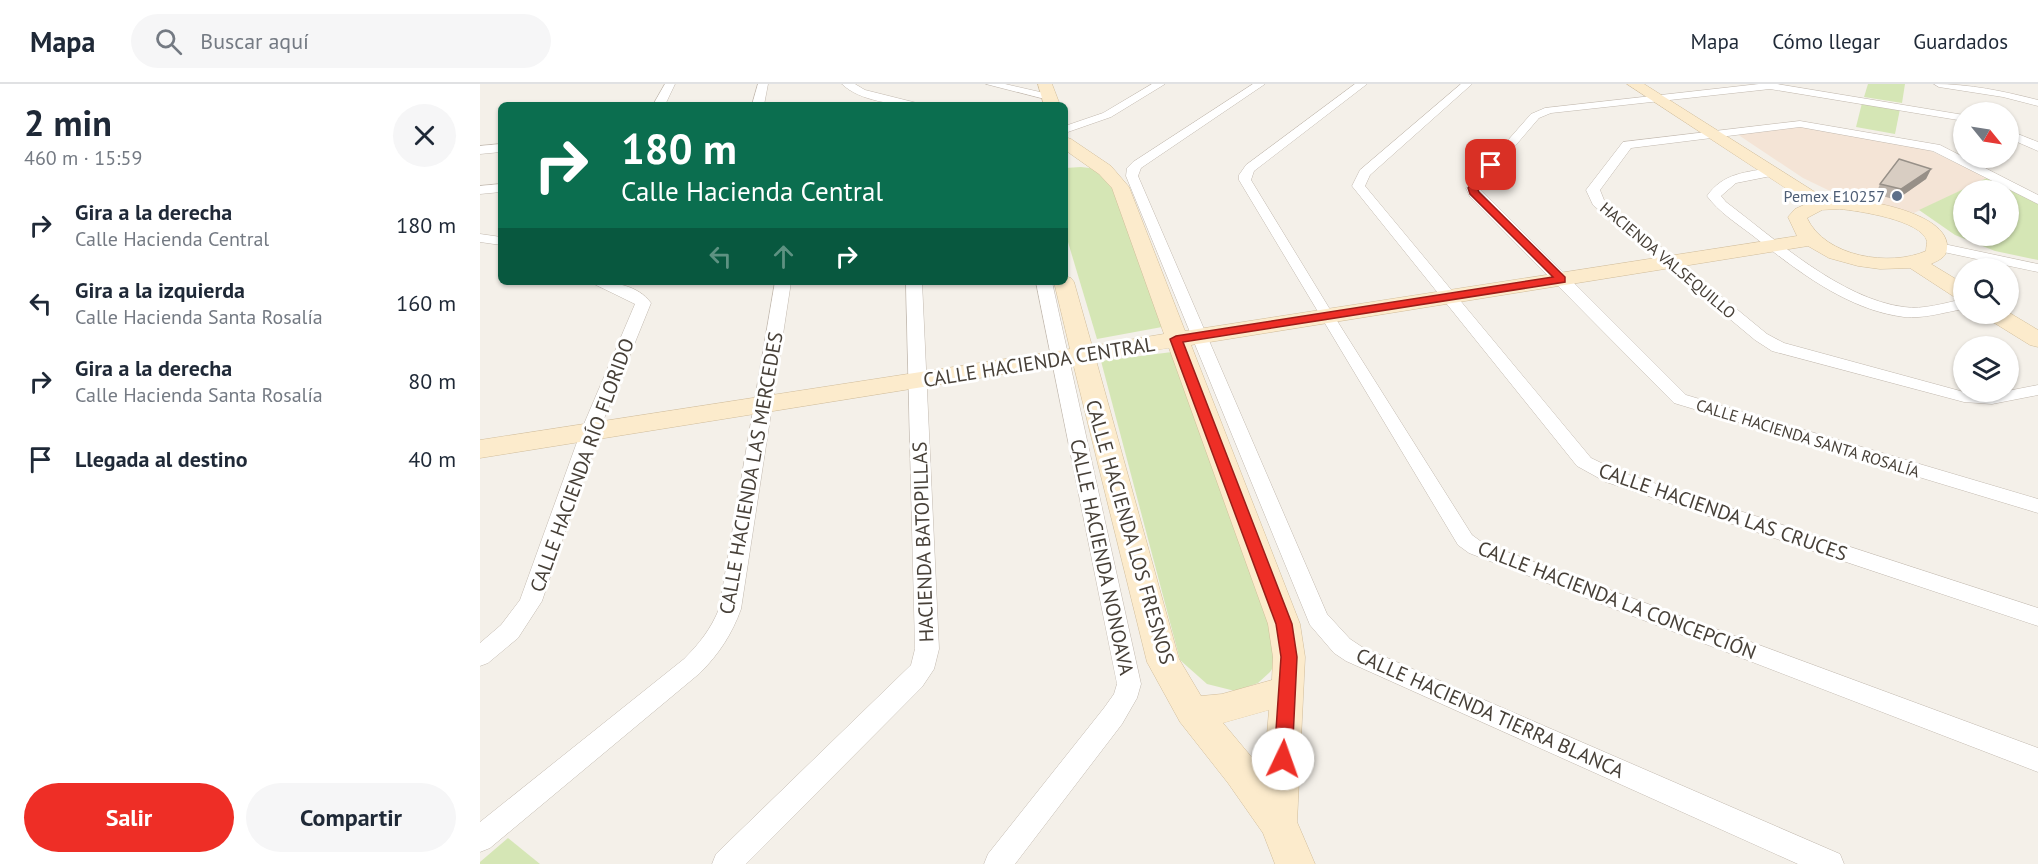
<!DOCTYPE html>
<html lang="es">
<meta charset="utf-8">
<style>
body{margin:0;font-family:"PT Sans",sans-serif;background:#f6f6f7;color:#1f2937;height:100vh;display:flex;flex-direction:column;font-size:22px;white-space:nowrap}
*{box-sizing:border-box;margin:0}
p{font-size:20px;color:#747a83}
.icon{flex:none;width:33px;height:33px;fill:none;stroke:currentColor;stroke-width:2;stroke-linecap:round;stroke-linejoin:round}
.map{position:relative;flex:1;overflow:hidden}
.sheet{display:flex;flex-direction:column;background:#fff;width:480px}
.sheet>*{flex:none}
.guide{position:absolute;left:18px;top:18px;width:570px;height:183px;border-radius:9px;box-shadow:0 2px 4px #0004;background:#0b6e4f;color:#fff;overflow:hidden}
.needle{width:39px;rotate:120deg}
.buttons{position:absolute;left:1473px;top:18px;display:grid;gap:12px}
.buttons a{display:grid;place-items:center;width:66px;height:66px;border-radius:50%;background:#fff;box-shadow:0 2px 4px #0004;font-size:30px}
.pin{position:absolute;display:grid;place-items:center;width:51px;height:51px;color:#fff;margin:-26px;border-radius:12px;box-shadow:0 3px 9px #0006}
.me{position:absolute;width:66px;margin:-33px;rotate:3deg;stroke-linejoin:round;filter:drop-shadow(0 0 4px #0008)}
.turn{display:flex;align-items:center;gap:21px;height:126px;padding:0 24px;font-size:27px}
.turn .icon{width:78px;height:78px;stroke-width:2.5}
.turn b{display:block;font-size:42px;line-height:51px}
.lanes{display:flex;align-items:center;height:57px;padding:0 24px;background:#0003;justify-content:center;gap:30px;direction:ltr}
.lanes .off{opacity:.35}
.round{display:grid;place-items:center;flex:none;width:63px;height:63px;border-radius:32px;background:#f6f6f7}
.summary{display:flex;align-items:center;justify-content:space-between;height:102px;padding:0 24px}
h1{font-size:36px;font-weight:700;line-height:45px}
.cta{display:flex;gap:12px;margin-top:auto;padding:12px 24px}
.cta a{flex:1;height:69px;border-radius:36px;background:#ee2e26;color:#fff;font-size:24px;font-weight:700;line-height:69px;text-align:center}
.cta a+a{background:#f6f6f7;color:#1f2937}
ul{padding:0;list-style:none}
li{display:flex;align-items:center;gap:18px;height:78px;padding:0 24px}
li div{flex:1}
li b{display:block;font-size:22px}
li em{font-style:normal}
header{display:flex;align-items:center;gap:36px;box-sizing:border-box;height:84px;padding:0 30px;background:#fff;border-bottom:2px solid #e0e1e3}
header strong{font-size:28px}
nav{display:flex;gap:33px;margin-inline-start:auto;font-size:21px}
.search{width:420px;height:54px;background:#f6f6f7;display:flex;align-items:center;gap:15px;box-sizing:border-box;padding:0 21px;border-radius:33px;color:#747a83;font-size:22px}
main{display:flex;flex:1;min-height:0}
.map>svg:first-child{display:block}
.commercial{fill:#f4e4d6}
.green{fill:#d5e6b5;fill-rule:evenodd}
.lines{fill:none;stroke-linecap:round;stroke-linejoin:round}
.street-casing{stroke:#c2b9af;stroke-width:1}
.secondary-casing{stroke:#d1bd9b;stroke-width:1}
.street{fill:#fff;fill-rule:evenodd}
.secondary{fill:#fcebcc;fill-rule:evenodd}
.wall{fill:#bab0a7}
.shaded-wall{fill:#979088}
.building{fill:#d8cdc2;stroke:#979088;stroke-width:1.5}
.route{fill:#ee2e26;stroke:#9b1e19;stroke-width:1.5}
.service-dot{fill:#5c6f8a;stroke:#fff;stroke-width:2}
.labels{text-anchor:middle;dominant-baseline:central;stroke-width:6;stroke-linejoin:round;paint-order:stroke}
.far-service-label{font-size:16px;fill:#4e5e75;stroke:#fff;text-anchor:end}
.far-street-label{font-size:16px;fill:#474038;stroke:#fff}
.street-label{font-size:20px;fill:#474038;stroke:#fff}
</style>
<header>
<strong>Mapa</strong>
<div class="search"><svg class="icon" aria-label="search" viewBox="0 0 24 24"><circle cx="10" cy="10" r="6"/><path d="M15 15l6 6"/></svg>Buscar aquí</div>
<nav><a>Mapa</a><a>Cómo llegar</a><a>Guardados</a></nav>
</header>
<main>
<section class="sheet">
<div class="summary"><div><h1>2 min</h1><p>460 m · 15:59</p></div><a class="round"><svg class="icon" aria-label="close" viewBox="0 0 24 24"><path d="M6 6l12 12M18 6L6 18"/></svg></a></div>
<ul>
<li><svg class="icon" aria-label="right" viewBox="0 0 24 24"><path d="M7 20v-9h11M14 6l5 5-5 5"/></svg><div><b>Gira a la derecha</b><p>Calle Hacienda Central</p></div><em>180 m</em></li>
<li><svg class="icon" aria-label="left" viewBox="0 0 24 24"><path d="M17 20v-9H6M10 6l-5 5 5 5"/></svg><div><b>Gira a la izquierda</b><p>Calle Hacienda Santa Rosalía</p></div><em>160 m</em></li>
<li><svg class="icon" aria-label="right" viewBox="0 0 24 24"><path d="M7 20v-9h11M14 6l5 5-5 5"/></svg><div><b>Gira a la derecha</b><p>Calle Hacienda Santa Rosalía</p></div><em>80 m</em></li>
<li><svg class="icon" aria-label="arrive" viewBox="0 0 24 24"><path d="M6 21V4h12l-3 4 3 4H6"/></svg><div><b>Llegada al destino</b></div><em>40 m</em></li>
</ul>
<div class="cta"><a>Salir</a><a>Compartir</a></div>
</section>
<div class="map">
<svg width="1558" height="780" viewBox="0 0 1558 780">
<rect width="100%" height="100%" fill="#f4f0e9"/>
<path class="commercial" d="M1319,42l128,23 60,29 -73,35 -86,-23 -25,-12 -66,-44z"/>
<g class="green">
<path d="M1388,0h37l-3,19 -38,-6z"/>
<path d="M1382,19l38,6 -5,25 -39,-7z"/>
<path d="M601,83l17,2 10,6 54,152 -65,12 -32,-107v-64z"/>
<path d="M1507,94l51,25v57l-43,-9 -40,-16 -36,-25zM1484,106h44v46h-44z"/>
<path d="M692,268l105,272 2,35 -9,13 -12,11 -23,8 -28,-7 -27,-24 -79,-299z"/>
<path d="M28,754l32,26h-60v-2z"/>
</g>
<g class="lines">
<g class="street-casing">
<g id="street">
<path d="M185,0h10l-10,21h-12z"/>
<path d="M278,0h10l-4,21h-12z"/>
<path d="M362,0h13l10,6 52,13 2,2c-24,0 -60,-4 -77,-21z"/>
<path d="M506,0h19l48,11 1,2 -5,3z"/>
<path d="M672,0h13l-54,33 -46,16v-7l38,-13z"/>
<path d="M773,0h12l-124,84 -3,8 189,438 23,25 12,8 478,207 4,10h-46l-452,-203 -12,-8 -24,-28 -184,-449 1,-8 6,-6z"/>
<path d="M875,0h12l-113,87 -3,9 83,136 138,219 11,8 555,205v24l-569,-219 -11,-8 -219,-365v-5l7,-10z"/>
<path d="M981,0h11l-102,91 -5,11 226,272 29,14 418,136v18l-432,-144 -29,-16 -225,-280 8,-16z"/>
<path d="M1279,0h18l187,31v6l-194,-32 -219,24 -12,5 -60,70 207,207 352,104v14l-364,-110 -204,-206 -4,-9 65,-74 14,-6z"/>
<path d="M1454,0c36,0 69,7 104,16v6l-35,-9 -64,-10z"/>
<path d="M1320,37l140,24 98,50v9l-105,-53 -133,-24 -169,21 -31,42 4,10 163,134 17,9 180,49 28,2 46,-9v10l-46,9 -28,-2 -192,-51 -17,-11 -162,-135 -7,-15 37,-48z"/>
<path d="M1528,46l30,12v9l-30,-13z"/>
<path d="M21,60v8l-21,2v-8z"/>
<path d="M1292,84l6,4 -2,3 -40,8 -15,13 5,6c49,37 115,97 178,105 19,3 40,-4 60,-8v10c-19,3 -40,10 -60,8 -57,-7 -108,-47 -152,-82 -16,-12 -33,-23 -45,-39 16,-23 39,-24 65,-28z"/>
<path d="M21,100v8l-21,2v-8z"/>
<path d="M0,150l21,3v8l-21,-3z"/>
<path d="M1459,159l99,21v8l-104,-22 -2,-3z"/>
<path d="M113,198c21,0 45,3 58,21l-52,128 -57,170 -24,37 -30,25 -8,3v-23l21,-18 19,-25 61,-169 54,-127 -39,-19z"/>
<path d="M295,198h16l-50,327c-9,25 -22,45 -41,64l-210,175 -10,4v-30l204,-163c15,-15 27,-30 35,-50z"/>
<path d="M426,198h16l17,367 -5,20 -12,18 -176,177h-34l4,-10 195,-189 4,-16z"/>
<path d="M556,198h16l89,402 -4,14 -15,26 -107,140h-31l4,-10 116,-146 10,-14 3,-10z"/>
</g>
</g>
<g class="secondary-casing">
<g id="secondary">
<path d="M558,0h14l8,21h-16z"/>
<path d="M1147,0h17l182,115c27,-3 117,11 121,45 1,13 -6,15 -16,20l33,20v15l-8,-1 -46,-30 -30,1 -22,-3 -29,-8 -21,-12 -617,99 109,279 5,33 -8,165 18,42h-40l-12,-31 -35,-50 -48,-61 -33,-60 -74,-299 -593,95v-18l590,-91 -16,-67h11v-6l6,2 3,4 18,64 72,-12 -52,-146 -13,-14 -34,-24v-13l6,2 40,27 18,21 56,144 612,-95 -9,-19 7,-8 13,-6zM1360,125c19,2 81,11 87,32 0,1 -1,9 -1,10 -36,16 -101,6 -119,-33l15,-8zM689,264l99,276 5,33 -1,23 -50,14 -21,2 -22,-37 -83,-299zM789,626l-5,62 -41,-49z"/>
<path d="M1528,228l30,18v17l-8,-2 -42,-26 -3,-5z"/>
</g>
</g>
<use href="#street" class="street"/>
<use href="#secondary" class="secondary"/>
</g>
<path class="wall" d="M1451,85l-5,10 -30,21 -20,-6 4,-10z"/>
<path class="shaded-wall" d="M1451,85l-5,10 -30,21 5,-11z"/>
<path class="building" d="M1419,75l32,10 -30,20 -21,-5z"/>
<path class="route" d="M1008,79l7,2 -18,23 2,4 86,85v5l-382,60 109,282 5,33 -5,102 -2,6 -7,2 -6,-2 -3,-6 7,-102 -5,-33 -106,-285 6,-3 377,-59 -83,-83 -2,-6z"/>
<circle class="service-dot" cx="1417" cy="112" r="6"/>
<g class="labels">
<g class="far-service-label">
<text x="1405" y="112">Pemex E10257</text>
</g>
<g class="far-street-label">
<text transform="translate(1188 176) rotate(40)">HACIENDA VALSEQUILLO</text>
<text transform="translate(1328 354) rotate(17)">CALLE HACIENDA SANTA ROSALÍA</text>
</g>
<g class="street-label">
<text transform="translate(559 278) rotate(-9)">CALLE HACIENDA CENTRAL</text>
<text transform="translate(102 381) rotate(-70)">CALLE HACIENDA RÍO FLORIDO</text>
<text transform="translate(271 389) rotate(-80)">CALLE HACIENDA LAS MERCEDES</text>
<text transform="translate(1243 428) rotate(19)">CALLE HACIENDA LAS CRUCES</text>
<text transform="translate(650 448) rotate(74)">CALLE HACIENDA LOS FRESNOS</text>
<text transform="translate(443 458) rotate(-92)">HACIENDA BATOPILLAS</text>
<text transform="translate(622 473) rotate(78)">CALLE HACIENDA NONOAVA</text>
<text transform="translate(1137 516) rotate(21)">CALLE HACIENDA LA CONCEPCIÓN</text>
<text transform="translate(1010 629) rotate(24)">CALLE HACIENDA TIERRA BLANCA</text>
</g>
</g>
</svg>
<div class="buttons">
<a><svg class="needle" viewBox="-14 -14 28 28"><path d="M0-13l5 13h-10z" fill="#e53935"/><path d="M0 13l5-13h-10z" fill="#747a83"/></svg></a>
<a><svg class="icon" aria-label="sound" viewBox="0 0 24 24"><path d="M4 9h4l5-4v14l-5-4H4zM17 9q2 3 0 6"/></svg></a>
<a><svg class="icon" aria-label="search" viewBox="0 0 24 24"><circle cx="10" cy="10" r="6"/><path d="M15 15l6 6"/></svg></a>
<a><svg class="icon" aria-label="layers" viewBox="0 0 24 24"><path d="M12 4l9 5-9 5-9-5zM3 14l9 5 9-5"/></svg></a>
</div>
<div class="pin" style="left:1011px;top:81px;background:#d93025"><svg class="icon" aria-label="arrive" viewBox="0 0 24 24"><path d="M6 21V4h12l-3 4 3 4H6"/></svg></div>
<svg class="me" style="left:803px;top:675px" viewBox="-20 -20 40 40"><circle r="19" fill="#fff"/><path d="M0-13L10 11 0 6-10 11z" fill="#ee2e26"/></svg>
<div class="guide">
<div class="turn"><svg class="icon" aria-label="right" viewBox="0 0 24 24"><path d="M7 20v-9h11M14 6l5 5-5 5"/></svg><div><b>180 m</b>Calle Hacienda Central</div></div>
<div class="lanes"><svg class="icon off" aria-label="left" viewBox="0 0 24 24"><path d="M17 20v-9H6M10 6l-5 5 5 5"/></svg><svg class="icon off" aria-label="ahead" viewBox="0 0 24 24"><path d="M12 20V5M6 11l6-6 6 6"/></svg><svg class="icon" aria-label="right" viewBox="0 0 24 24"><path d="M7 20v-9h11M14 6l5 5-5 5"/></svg></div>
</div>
</div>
</main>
